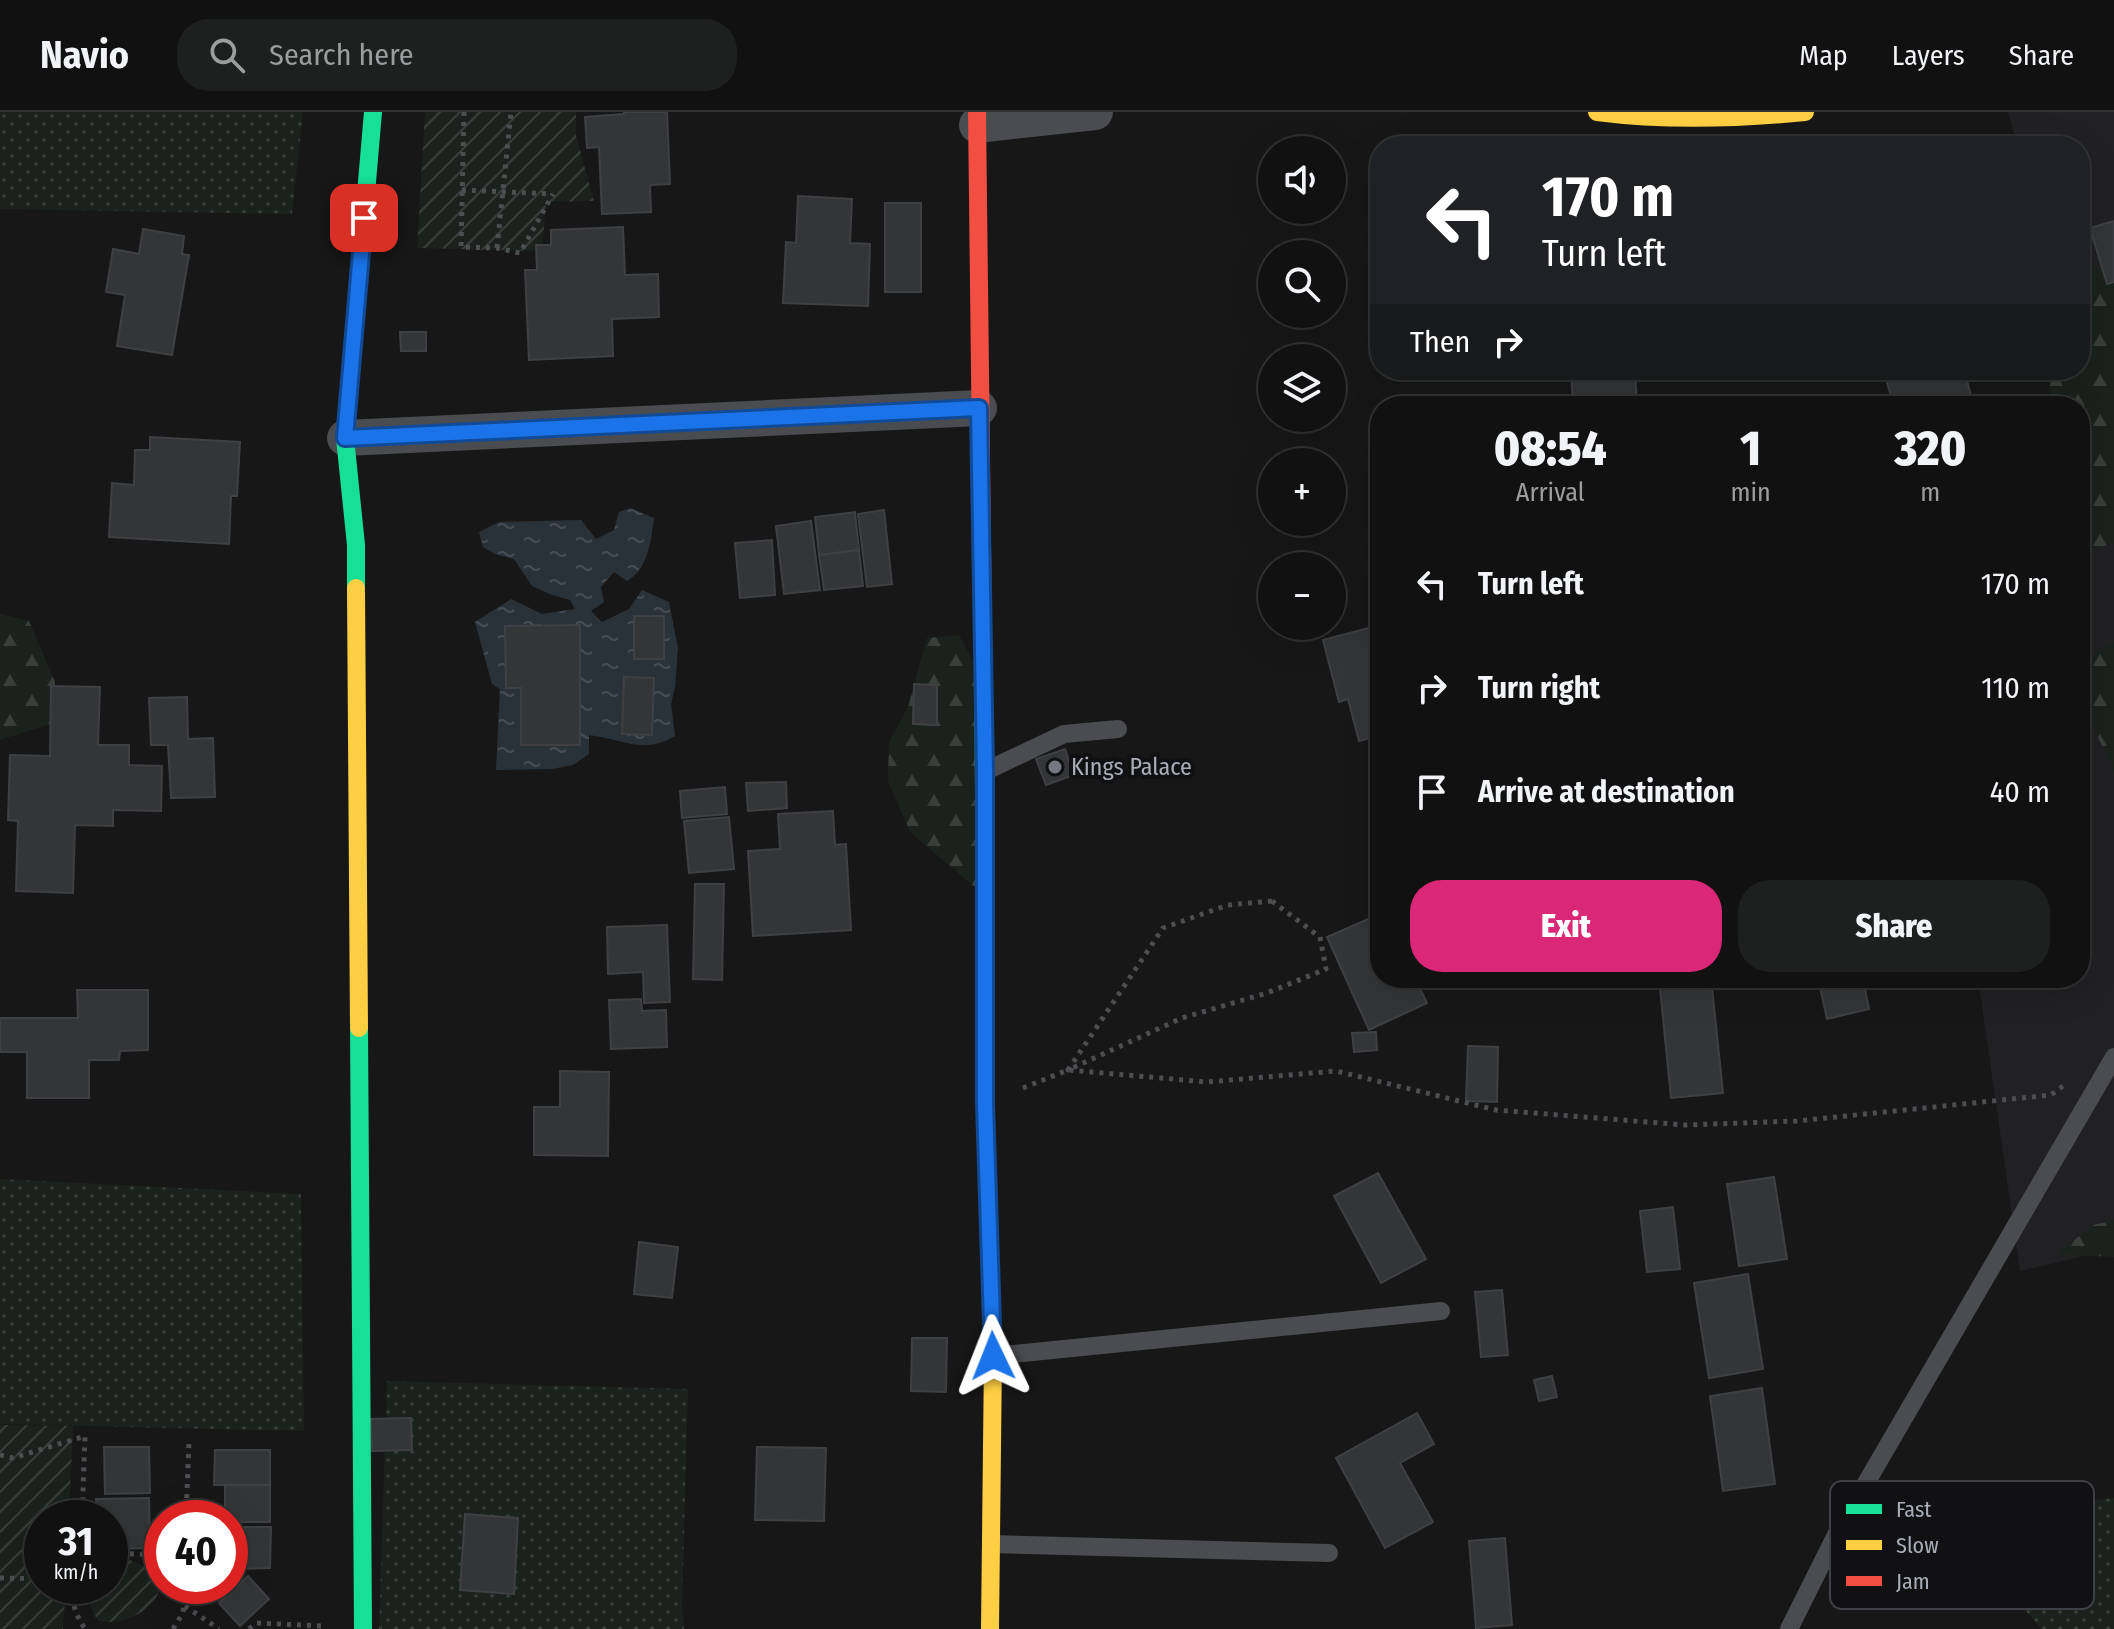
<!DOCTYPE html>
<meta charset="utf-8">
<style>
body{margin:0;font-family:"Fira Sans Condensed",sans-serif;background:#1e1f1f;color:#f1f3f6;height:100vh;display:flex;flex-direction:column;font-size:30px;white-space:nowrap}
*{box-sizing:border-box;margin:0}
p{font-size:26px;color:#9c9d9f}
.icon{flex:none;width:44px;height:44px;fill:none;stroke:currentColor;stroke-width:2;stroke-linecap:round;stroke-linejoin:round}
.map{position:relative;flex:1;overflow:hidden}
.drawer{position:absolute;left:1370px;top:284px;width:720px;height:592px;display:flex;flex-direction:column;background:#111;border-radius:32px;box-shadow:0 8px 32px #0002,0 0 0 2px #303131}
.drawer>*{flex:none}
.top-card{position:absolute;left:1370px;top:24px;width:720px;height:244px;border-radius:32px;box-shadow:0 8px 32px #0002,0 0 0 2px #303131;background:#202124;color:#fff;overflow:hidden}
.fabs{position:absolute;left:1258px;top:24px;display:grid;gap:16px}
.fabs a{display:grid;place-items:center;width:88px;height:88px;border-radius:50%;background:#111;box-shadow:0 8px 32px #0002,0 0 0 2px #303131;font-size:40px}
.speed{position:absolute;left:24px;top:1388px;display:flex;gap:16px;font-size:40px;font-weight:700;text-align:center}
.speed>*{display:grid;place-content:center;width:104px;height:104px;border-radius:50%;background:#111;box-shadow:0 8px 32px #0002,0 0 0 2px #303131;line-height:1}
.speed small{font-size:20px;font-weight:400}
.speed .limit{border:12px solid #d22;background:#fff;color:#111}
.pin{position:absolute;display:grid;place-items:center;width:68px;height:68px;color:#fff;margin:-34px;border-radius:16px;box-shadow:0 4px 12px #0006}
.me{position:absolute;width:88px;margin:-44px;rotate:358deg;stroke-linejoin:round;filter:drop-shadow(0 0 6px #0008)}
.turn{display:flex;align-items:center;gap:28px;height:168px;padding:0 40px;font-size:36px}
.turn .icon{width:104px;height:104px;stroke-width:2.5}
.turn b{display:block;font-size:56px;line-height:68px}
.then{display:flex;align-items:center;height:76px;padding:0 40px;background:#0003;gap:16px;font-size:30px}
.eta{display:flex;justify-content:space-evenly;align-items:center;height:136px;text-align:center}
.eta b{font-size:48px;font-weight:800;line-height:56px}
.action{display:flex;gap:16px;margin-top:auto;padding:16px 40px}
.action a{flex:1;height:92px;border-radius:32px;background:#db2777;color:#fff;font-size:32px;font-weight:800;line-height:92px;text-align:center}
.action a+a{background:#1e1f1f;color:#f1f3f6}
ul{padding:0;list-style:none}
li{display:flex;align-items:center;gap:24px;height:104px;padding:0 40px}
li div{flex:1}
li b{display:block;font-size:30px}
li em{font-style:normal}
header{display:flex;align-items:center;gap:48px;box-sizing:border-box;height:112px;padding:0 40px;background:#111;border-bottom:2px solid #303131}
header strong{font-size:38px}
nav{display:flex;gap:44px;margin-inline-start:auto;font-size:28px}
.search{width:560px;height:72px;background:#1e1f1f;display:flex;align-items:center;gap:20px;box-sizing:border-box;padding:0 28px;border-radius:32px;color:#9c9d9f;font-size:30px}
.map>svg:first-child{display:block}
.built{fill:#212124}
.grass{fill:url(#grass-dots)}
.forest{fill:url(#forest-firs)}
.garden{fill:url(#garden-furrows)}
.water{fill:url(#water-ripples)}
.building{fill:#343537;stroke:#3f4043;stroke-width:2}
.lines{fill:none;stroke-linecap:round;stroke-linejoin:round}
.path{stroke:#4d4e52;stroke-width:5;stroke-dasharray:4 6;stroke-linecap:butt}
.lane{stroke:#4b4c50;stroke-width:18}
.street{stroke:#4b4c50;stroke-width:36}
.fast{stroke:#16e098;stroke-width:18}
.slow{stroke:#ffcf43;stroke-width:18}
.jam{stroke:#f24e42;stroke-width:18}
.route-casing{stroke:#114b97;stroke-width:20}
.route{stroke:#1a73e8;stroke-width:14}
.poi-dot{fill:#757880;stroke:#111113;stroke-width:3}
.labels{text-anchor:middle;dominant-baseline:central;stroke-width:8;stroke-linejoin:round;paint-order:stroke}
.poi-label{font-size:24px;fill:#a8adb8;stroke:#111113;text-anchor:start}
.key{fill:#111113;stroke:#3e4045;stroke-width:2}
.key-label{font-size:22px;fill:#a8adb8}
</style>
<header>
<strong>Navio</strong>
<div class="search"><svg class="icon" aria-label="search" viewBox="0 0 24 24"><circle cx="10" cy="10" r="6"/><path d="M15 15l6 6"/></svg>Search here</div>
<nav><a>Map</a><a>Layers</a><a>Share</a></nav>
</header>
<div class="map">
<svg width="2114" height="1517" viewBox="0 0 2114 1517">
<defs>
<pattern id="grass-dots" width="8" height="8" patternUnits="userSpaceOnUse" patternTransform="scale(2)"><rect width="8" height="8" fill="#1b211c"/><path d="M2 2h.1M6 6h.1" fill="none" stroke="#393f3b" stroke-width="1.8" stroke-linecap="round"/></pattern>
<pattern id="forest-firs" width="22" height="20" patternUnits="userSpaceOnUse" patternTransform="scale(2)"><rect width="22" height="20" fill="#1b211c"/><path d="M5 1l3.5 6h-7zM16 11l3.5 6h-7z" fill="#393f3b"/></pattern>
<pattern id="garden-furrows" width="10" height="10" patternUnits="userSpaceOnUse" patternTransform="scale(2)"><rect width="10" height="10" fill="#1b211c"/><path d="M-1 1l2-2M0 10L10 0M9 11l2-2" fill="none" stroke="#393f3b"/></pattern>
<pattern id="water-ripples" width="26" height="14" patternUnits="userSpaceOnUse" patternTransform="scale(2)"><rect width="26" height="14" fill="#2a3239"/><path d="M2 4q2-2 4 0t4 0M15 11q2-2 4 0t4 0" fill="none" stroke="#464d54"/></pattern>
</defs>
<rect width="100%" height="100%" fill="#171717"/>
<path class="built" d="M2008,0h106v1137l-94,22 -42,-293h102v-832h-63z"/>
<g class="grass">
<path d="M0,0h303l-11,102 -292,-5z"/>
<path d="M0,1067l301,15 3,237 -304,-7z"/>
<path d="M387,1269l301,8 -6,217 2,23h-305z"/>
<path d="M2114,1386v131h-72l-19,-21 -129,-41 20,-47z"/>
</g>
<g class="forest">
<path d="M2091,154l23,6v272l-26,5 -8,-9v-134h-31l1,-36h30v-77z"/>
<path d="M0,502l29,7 26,61 -5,42 -50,16z"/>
<path d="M959,523l27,50 -9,204 -67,-57 -22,-51 1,-39 19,-35 19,-69z"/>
<path d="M2114,530v129l-34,-71v-38z"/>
<path d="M2114,1109v36l-57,-3 36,-29z"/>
</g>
<g class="garden">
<path d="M425,0h151v24l18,65 -48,1 -4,49 -125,-3z"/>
<path d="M0,1313l73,1 -4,92h-27v68h24l-3,43h-63z"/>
<path d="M130,1448c64,23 8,69 -31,61 -9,-10 -11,-22 -9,-35h20v-23z"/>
</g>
<path class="water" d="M630,396l24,10c-3,23 -6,51 -27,63l-13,-9 -13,15 3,15 -13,9 11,11 27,-13 13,-19 27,12 9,46 -3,39 -4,17 4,32c-31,19 -52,3 -86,-1v19l-16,11 -21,4 -56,1 4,-81 -8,-5 -17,-62 36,-23 31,15 33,-5 -5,-9 -18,-5 -20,-9 -18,-27 -19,-5 -12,-7 -4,-15 20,-10 82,-2 15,19 18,-9 5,-18z"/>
<g class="building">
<path d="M624,0h43l3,72 -20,1 1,27 -49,2 -3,-67 -12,1 -2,-31 39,-3z"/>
<path d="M798,84l54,3 -2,44 20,1 -2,62 -85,-3 3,-61 10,1z"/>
<rect x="885" y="91" width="36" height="89"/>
<path d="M2114,109v61l-7,2 -17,-56z"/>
<path d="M623,115l2,48 33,-1 1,43 -47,2 1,37 -84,4 -4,-90h12l-1,-25h15v-15z"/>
<path d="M143,117l41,7 -2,18 7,1 -17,100 -55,-9 8,-51 -19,-3 7,-43 26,5z"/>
<path d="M400,220h26v19h-25z"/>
<path d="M1571,258h64l2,36h-64z"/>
<path d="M1883,258h81l10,36h-80z"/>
<path d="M150,325l90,5 -3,54h-6l-2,48 -120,-7 3,-54 22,2 1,-35h15z"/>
<path d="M884,398l8,74 -25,3 -9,-73z"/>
<path d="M855,400l4,38 -40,5 -4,-38z"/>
<path d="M811,409l9,69 -36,4 -8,-68z"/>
<path d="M772,428l3,55 -35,3 -5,-55z"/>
<path d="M859,438l4,36 -39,4 -5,-35z"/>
<rect x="634" y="504" width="30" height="43"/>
<path d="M580,513v120h-59v-57h-15l-1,-62z"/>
<path d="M1380,513v110l-21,6 -11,-42 -9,3 -16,-62z"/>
<path d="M624,565l30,1 -2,57 -30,-1z"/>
<path d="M914,572l23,1v40l-24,-1z"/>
<path d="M51,574l49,1 -2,58h31v20l33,1 -1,45 -48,-1v16l-38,-1 -2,68 -57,-2 2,-70 -10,-1 2,-65 40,1z"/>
<path d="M187,585l1,42 25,-1 2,59 -44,1 -3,-53h-17l-2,-47z"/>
<path d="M1065,637l9,26 -28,10 -10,-26z"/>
<path d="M786,670l1,26 -39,3 -2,-28z"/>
<path d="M725,675l2,27 -45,4 -2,-27z"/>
<path d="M833,699l2,34 11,-1 5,86 -98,6 -5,-85 32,-2 -2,-35z"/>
<path d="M729,705l5,52 -45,4 -5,-52z"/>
<path d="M695,772h29l-2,96 -29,-1z"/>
<path d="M1377,803l3,7v56h35l12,25 -58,27 -42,-93z"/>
<path d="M667,813l3,77 -26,1 -1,-31 -35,2 -1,-47z"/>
<path d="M1659,866h52l12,115 -52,5z"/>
<path d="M1818,866h45l6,31 -42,10z"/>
<path d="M77,878h71v60l-28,1 -1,9h-30v38h-62v-46h-27v-34h78z"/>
<path d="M641,887l1,12 24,-1 1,37 -56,2 -2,-49z"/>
<path d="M1376,920l1,18 -23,2 -2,-19z"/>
<path d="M1468,934l30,1 -1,55 -31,-1z"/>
<path d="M560,959l49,1 -1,84 -74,-1v-48h26z"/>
<path d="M1378,1061l48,86 -45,24 -47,-87z"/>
<path d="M1774,1065l13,82 -48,7 -12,-82z"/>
<path d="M1673,1095l7,62 -33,3 -7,-61z"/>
<path d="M639,1130l39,5 -6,51 -38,-4z"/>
<path d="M1748,1162l15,95 -54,9 -15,-95z"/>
<path d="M1502,1178l6,65 -27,2 -6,-65z"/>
<path d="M912,1226h35l-1,54 -35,-1z"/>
<path d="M1552,1264l5,21 -18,4 -5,-21z"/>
<path d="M1762,1276l13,96 -52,7 -13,-95z"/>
<path d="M1417,1301l17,31 -34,19 33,59 -48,26 -49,-90z"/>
<path d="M411,1306l1,32 -40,1 -1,-32z"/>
<path d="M104,1335h45l1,46 -45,1z"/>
<path d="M757,1335l69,1 -2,73 -69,-1z"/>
<path d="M215,1338h55v35h-56z"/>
<path d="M225,1373h45v37h-40v-4h-5z"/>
<path d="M149,1386l1,50 -40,1v-31h-13l-1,-19z"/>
<path d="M465,1402l53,4 -4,76 -54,-4z"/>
<path d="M235,1415h36l-1,41 -34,1z"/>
<path d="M1505,1426l7,87 -36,3 -7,-87z"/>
<path d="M248,1464l21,23 -29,27 -21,-23z"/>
</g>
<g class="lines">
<g class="path">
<path d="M464,0l-3,135 36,1 23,5 33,-59"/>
<path d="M462,78l90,4"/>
<path d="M497,136l14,-136"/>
<path d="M1272,789l48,36 6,32 -59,24 -85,25 -114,52 95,-142 65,-23z"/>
<path d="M1023,976l45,-18 139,12 129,-11 160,39 189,15 112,-4 254,-26 12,-9"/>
<path d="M0,1343l13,3 72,-22 -3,82"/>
<path d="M186,1406l3,-77"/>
<path d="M110,1441l52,2"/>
<path d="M0,1466l42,1"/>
<path d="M73,1474c-2,17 3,29 12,43"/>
<path d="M185,1494l34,23"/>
<path d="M173,1517l10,-16 3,-27"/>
<path d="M249,1517l8,-6 65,3"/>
</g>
<g class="lane">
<path d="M988,658l76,-36 54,-5"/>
<path d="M993,1244l448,-45"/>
<path d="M991,1432l338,9"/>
<path d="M1789,1517l48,-96 277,-476"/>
</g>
<g class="street">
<path d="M977,13l118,-13"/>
<path d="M345,326l634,-30"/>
</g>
<g class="fast">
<path d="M356,476v-43l-11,-107 28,-326"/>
<path d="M983,518l3,498"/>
<path d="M359,916l4,601"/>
</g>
<g class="slow">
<path d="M1597,0c70,9 138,7 208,0"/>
<path d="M356,476l3,440"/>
<path d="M986,1016l7,228 -3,273"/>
</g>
<path class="jam" d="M977,0l6,518"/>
</g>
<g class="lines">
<g class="route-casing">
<path id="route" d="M364,106l-19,220 634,-30 6,363v332l8,253"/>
</g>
<use href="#route" class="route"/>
</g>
<circle class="poi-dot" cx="1055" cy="655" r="8"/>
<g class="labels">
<g class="poi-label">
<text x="1071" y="655">Kings Palace</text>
</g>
</g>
<rect x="1830" y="1369" width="264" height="128" rx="12" class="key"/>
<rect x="1846" y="1392" width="36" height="10" fill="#16e098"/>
<rect x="1846" y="1428" width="36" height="10" fill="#ffcf43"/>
<rect x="1846" y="1464" width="36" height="10" fill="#f24e42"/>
<g class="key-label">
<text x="1896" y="1405">Fast</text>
<text x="1896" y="1441">Slow</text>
<text x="1896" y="1477">Jam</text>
</g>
</svg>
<div class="fabs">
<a><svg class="icon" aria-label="sound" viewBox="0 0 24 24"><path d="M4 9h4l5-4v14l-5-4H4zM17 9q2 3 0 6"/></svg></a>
<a><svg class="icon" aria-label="search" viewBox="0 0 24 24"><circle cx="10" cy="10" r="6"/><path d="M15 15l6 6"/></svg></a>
<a><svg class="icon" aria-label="layers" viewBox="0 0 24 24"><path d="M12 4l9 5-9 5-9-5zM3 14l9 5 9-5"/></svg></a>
<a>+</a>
<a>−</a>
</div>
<div class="speed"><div>31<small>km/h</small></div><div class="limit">40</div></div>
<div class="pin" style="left:364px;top:106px;background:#d93025"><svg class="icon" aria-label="arrive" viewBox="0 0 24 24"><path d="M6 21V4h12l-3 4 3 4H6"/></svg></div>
<svg class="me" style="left:993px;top:1244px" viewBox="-20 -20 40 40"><path d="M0-17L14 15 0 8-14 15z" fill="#1a73e8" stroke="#fff" stroke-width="4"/></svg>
<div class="top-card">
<div class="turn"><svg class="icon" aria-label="left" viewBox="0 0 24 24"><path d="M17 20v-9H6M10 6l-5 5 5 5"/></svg><div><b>170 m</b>Turn left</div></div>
<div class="then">Then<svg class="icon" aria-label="right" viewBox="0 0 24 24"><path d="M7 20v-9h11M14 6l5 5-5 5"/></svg></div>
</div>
<section class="drawer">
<div class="eta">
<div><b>08:54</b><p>Arrival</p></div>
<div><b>1</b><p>min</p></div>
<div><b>320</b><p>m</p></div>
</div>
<ul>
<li><svg class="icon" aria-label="left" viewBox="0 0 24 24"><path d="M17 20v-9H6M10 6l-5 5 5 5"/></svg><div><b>Turn left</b></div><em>170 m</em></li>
<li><svg class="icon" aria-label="right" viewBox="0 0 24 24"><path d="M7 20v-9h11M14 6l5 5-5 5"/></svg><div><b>Turn right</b></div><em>110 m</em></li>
<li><svg class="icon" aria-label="arrive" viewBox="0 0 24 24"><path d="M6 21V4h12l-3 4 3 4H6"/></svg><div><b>Arrive at destination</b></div><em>40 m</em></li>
</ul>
<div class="action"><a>Exit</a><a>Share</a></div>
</section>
</div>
